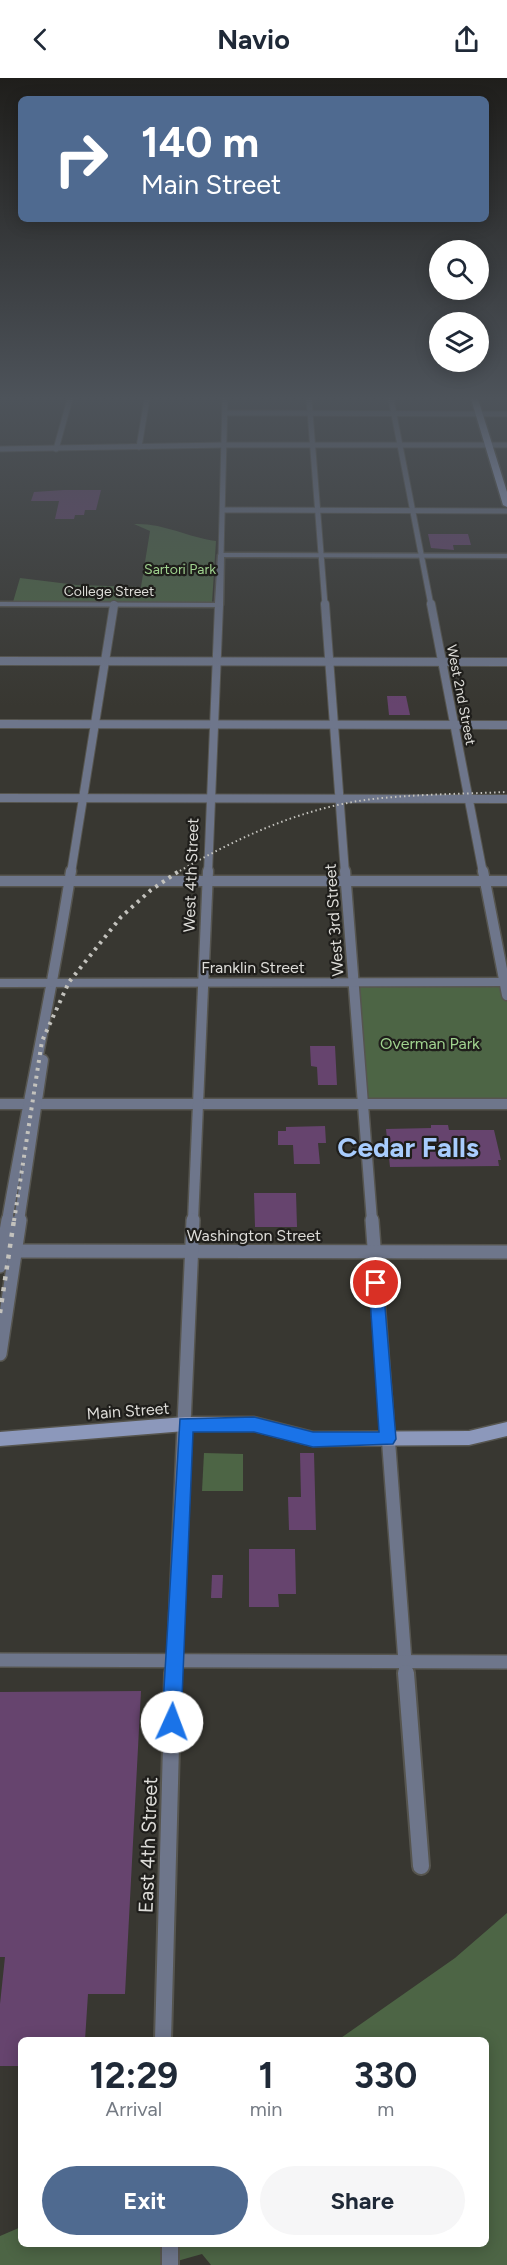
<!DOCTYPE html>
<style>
body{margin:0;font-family:Figtree,sans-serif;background:#f6f6f7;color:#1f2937;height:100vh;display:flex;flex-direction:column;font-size:22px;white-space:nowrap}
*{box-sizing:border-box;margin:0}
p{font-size:20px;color:#747a83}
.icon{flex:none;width:33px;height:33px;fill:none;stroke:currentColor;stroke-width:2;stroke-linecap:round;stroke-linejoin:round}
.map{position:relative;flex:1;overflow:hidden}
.panel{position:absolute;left:18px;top:1959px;width:471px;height:210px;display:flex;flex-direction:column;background:#fff;border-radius:9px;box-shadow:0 3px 15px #0003}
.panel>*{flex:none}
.guide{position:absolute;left:18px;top:18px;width:471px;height:126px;border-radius:9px;box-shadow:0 3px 15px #0003;background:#4f6a90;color:#fff;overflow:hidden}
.buttons{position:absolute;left:429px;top:162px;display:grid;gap:12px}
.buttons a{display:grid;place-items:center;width:60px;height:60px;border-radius:50%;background:#fff;box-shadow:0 3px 15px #0003;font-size:30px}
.pin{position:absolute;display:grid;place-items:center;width:51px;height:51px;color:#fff;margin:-26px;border:3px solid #fff;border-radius:50%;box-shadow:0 2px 6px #0007}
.me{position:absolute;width:66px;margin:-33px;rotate:2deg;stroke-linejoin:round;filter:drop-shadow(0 0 4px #0008)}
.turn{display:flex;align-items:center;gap:21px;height:126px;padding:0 24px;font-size:27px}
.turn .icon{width:78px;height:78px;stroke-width:2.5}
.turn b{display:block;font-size:42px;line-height:51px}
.eta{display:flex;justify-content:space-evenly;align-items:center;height:102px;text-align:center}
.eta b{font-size:36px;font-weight:700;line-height:42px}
.primary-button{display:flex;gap:12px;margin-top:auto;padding:12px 24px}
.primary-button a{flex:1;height:69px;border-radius:36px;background:#4f6a90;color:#fff;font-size:24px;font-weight:700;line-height:69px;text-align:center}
.primary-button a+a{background:#f6f6f7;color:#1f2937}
header{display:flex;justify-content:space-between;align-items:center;height:78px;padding:0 24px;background:#fff;font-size:27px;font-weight:700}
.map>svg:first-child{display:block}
.green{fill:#4d6545}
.building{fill:#66446e}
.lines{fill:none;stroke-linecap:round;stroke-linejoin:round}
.minor-far4-casing{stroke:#56554f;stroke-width:7}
.minor-far3-casing{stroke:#56554f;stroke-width:10}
.minor-far2-casing{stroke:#56554f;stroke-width:13}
.minor-far1-casing{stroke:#56554f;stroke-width:16}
.minor-casing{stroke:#56554f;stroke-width:20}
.tertiary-casing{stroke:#56554f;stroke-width:3}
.secondary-casing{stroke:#56554f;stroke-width:3}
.primary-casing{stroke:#56554f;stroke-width:3}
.minor-far4{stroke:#6e768b;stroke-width:5}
.minor-far3{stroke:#6e768b;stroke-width:8}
.minor-far2{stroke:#6e768b;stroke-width:10}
.minor-far1{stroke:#6e768b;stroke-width:13}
.minor{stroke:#6e768b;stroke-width:16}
.tertiary{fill:#6e768b;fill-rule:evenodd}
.secondary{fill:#8c98bb;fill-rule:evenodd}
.primary{fill:#a4b3e0;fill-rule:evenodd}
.rail-far2{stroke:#c3c2bd;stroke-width:2;stroke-dasharray:1.5 3;stroke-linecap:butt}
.rail-far1{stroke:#c3c2bd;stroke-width:4;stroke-dasharray:3 5;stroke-linecap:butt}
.rail{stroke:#c3c2bd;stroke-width:4.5;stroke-dasharray:4 7;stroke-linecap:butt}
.route{fill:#1a73e8;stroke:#114b97;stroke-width:1.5}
.labels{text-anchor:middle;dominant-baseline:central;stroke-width:4.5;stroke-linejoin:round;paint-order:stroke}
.far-park-label{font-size:14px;fill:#a0d38f;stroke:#1f1e1b}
.far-street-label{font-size:14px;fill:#dddcd8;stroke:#1f1e1b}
.street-label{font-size:16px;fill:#dddcd8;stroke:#1f1e1b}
.park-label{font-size:16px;fill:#a0d38f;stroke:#1f1e1b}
.near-street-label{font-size:20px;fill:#dddcd8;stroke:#1f1e1b}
.town-label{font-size:28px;font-weight:bold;fill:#a8ccfd;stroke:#1f1e1b}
</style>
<header><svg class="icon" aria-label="back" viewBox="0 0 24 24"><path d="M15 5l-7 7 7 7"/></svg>Navio<svg class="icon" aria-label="share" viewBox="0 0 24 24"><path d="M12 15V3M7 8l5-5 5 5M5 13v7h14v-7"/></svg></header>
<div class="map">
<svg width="507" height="2187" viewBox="0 0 507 2187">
<rect width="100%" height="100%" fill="#383731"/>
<g class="green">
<path d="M134,446c30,-1 53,13 82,17l-4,62 -199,-1 7,-24 57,7 64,2 9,-56z"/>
<path d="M353,904h151l3,13v109h-145z"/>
<path d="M204,1375l39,1v37h-41z"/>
<path d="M507,1835v352h-296l-9,-11 -39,11h-163v-29l21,-9v17h465v-204h-148l117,-82z"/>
</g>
<g class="building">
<path d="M64,412h37l-5,20h-11l-1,5h-9l-1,4h-19l4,-18h-28l3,-9z"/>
<path d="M428,456h40l3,11h-18l1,5 -23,-2z"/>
<path d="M387,618h19l4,19h-21z"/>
<path d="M310,968h25l2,39h-19l-1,-18 -6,-1z"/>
<path d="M431,1047h17l1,5h45l7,30h-3l1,6 -109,1 -4,-38 45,-1z"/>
<path d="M325,1048l1,17h-8l2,21h-26l-1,-19h-15v-14h8v-4z"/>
<path d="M254,1115h42l1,34h-42z"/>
<path d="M300,1375h14l2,77h-27l-1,-33h13z"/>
<path d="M249,1471h46l1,45h-18l1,13h-30z"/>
<path d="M212,1497h11l-1,23h-11z"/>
<path d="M141,1613l-16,303h-37l-3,46h-64v26h-21v-62l5,-47h-5v-265z"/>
</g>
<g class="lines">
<g class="minor-far4-casing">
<g id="minor-far4">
<path d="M309,321l16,206"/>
<path d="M391,321l40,206"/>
<path d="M225,335l282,1"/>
<path d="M139,369l8,-48"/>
<path d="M0,371l224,-4h283"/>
<path d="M56,371l14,-50"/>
<path d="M223,432l284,1"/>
<path d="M221,477l4,-156"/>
</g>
</g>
<g class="minor-far3-casing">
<g id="minor-far3">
<path d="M325,526l20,269"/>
<path d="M431,526l52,269"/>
<path d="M0,583l507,1"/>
<path d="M0,646l507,1"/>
<path d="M0,720l507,1"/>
<path d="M71,795l43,-268"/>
<path d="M208,795l11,-268"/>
</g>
</g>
<g class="minor-far2-casing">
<g id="minor-far2">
<path d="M345,793l27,350"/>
<path d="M483,793l24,124"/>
<path d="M0,803h507"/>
<path d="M0,1026h507"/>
<path d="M7,1143c20,-117 46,-233 64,-350"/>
<path d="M19,1143l24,-161"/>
<path d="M193,1143l15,-350"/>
</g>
</g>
<g class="minor-far1-casing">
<g id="minor-far1">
<path d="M372,1142l34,455"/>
<path d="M0,1173l507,1"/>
<path d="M0,1188l8,-46"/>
<path d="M0,1276l20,-134"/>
<path d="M0,1582l507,2"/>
<path d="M173,1597l20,-455"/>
</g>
</g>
<g class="minor-casing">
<g id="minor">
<path d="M406,1595l15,193"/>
<path d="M163,1962l10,-367"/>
<path d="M170,2166v21"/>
</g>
</g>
<g class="tertiary-casing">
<g id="tertiary">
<path d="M221,475l286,1v4l-283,-1 -1,48 -4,2 -219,-1v-4l215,1 3,-48z"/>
<path d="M507,900v8l-507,1v-8z"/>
</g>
</g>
<g class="secondary-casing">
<path id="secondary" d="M185,1339h69l59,15 156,-1 38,-9v14l-38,9 -156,1 -59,-15h-69l-185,15v-14z"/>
</g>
<g class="primary-casing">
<path id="primary" d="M471,321h7l29,93v15l-4,-2z"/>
</g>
<use href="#minor-far4" class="minor-far4"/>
<use href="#minor-far3" class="minor-far3"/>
<use href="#minor-far2" class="minor-far2"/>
<use href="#minor-far1" class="minor-far1"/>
<use href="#minor" class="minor"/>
<use href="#tertiary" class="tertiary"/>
<use href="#secondary" class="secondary"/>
<use href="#primary" class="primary"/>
<path class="rail-far2" d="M176,795c61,-35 127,-66 197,-74 44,-5 90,-5 134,-7"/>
<path class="rail-far1" d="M14,1143l28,-180 27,-59 52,-65 30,-27 28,-19"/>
<path class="rail" d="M0,1235l14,-93"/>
</g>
<linearGradient id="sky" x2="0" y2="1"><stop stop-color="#1f1e1b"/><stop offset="0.51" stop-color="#4d535a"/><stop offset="1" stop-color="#4d535a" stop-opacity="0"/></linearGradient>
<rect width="507" height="628" fill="url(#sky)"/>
<path class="route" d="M376,1199l7,6 13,156 -3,5 -80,3 -59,-15h-61l-12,290 -3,7 -6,3 -7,-3 -3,-7 18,-303 74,-2 59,15h66l-10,-149z"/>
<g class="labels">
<g class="far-park-label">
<text x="180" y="491">Sartori Park</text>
</g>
<g class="far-street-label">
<text x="109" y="513">College Street</text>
<text transform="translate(461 617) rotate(79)">West 2nd Street</text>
</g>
<g class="street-label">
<text transform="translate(191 797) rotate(-88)">West 4th Street</text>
<text transform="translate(334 842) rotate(-94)">West 3rd Street</text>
<text x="253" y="889">Franklin Street</text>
<text x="254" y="1157">Washington Street</text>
<text transform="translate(128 1333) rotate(-4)">Main Street</text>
</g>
<g class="park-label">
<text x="430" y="965">Overman Park</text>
</g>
<g class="near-street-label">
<text transform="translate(148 1767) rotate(-88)">East 4th Street</text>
</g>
<g class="town-label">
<text x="408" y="1069">Cedar Falls</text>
</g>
</g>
</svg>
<div class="buttons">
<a><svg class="icon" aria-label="search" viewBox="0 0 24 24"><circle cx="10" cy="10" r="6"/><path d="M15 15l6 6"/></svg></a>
<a><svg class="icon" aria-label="layers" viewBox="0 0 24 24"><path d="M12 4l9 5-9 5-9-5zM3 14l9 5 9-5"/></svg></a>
</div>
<div class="pin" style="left:376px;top:1205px;background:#d93025"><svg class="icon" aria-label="arrive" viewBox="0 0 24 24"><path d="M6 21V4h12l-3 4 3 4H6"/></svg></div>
<svg class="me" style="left:172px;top:1644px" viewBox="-20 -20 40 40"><circle r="19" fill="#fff"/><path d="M0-13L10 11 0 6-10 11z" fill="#1a73e8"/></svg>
<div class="guide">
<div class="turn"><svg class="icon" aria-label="right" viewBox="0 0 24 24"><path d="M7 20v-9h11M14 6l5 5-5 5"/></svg><div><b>140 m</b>Main Street</div></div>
</div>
<section class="panel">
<div class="eta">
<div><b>12:29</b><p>Arrival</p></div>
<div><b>1</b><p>min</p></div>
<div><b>330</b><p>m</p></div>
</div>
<div class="primary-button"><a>Exit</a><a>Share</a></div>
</section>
</div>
